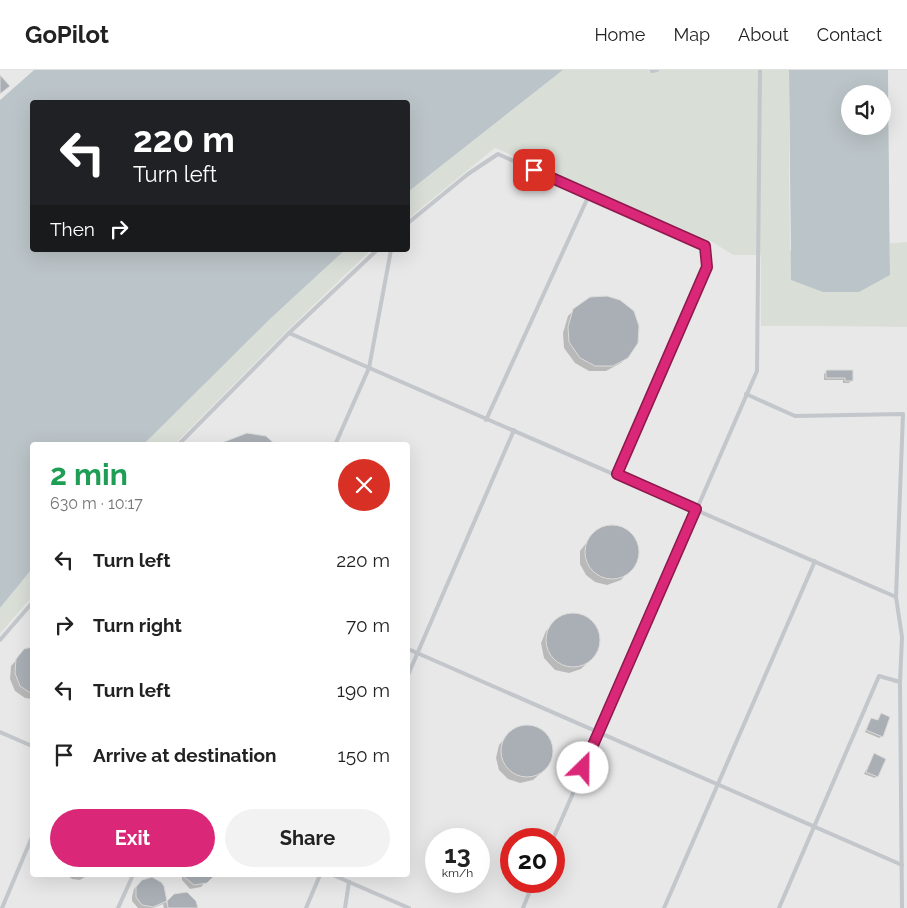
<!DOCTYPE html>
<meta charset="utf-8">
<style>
body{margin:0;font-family:Raleway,sans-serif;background:#f2f2f2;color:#222;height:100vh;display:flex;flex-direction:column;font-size:19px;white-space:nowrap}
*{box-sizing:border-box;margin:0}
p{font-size:16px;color:#767676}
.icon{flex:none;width:28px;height:28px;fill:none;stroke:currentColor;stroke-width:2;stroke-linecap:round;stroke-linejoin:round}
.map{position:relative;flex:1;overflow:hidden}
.drawer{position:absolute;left:30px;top:372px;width:380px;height:435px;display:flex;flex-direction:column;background:#fff;border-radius:5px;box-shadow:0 5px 20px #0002}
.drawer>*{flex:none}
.top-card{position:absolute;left:30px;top:30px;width:380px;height:152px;border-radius:5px;box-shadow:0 5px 20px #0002;background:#202124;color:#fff;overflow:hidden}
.fabs{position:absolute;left:841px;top:15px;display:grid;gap:10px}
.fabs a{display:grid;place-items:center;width:50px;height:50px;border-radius:50%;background:#fff;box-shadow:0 5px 20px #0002;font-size:25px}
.speed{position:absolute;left:425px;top:758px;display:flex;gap:10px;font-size:25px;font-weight:700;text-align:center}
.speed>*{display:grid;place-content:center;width:65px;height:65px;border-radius:50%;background:#fff;box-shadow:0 5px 20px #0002;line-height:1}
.speed small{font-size:12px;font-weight:400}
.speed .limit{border:8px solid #d22;background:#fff;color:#111}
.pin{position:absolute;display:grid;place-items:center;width:42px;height:42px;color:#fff;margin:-21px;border-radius:10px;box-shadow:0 2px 8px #0006}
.me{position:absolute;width:55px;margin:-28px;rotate:23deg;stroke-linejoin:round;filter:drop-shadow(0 0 4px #0008)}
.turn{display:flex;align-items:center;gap:18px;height:105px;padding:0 20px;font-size:22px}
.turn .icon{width:65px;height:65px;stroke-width:2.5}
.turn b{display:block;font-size:35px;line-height:42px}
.then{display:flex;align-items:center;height:48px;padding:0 20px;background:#0003;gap:10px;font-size:19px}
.round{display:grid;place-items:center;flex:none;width:52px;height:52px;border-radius:26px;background:#f2f2f2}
.overview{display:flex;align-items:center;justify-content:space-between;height:85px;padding:0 20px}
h1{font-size:30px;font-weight:700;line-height:38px;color:#1e9e55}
.cta{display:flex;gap:10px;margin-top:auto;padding:10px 20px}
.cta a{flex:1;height:58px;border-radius:30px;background:#db2777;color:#fff;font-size:20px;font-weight:700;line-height:58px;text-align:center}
.cta a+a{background:#f2f2f2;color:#222}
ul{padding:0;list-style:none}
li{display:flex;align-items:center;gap:15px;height:65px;padding:0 20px}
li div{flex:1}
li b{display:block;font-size:19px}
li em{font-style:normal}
header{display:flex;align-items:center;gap:30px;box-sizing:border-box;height:70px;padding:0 25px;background:#fff;border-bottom:1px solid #e0e0e0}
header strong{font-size:24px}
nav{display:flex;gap:28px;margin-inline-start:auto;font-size:18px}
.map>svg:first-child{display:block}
.built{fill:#e7e8e7;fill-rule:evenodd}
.green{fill:#d9ded7}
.water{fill:#bbc4c8;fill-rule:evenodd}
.shadow{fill:#0003}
.building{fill:#a9afb5;stroke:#dbdbd9}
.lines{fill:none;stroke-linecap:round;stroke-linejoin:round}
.service{stroke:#c3c6ca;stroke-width:4}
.route-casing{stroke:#8e194d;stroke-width:12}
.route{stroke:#db2777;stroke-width:9}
</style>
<header>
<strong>GoPilot</strong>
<nav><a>Home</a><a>Map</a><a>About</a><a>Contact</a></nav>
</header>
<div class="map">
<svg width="907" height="838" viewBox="0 0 907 838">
<rect width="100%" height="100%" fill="#f9f9f7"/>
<g class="built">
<path d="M0,0h34l-34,30z"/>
<path d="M888,0h19v172l-17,1z"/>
<path d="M495,78l217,94 21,13h28v71l146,1v581h-907v-274l32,-37v278h376v-430h-234l110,-111 87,-84h37v-31zM436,769h43v42h-43zM511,769h43v42h-43z"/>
</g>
<g class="green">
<path d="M563,0h226l1,180 100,25v-32l17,-1v85l-146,-1v-71h-28l-21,-13 -217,-94 -87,71v-27z"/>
<path d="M345,180h26l-87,84 -110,111h-31l126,-125z"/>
<path d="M32,499v28l-32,37v-26z"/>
</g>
<g class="water">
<path d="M34,0h529l-155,122v-90h-376v148h313l-76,70 -126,125h-111v124l-32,39v-508z"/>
<path d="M789,0h99l2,205 -31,17h-36l-32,-12zM850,24h32v32h-32z"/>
</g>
<g class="shadow">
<path d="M574,240l53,47 -6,6 -15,8h-17l-14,-8 -11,-15 -1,-15 5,-17z"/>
<path d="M827,301l25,9 -3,3h-6v-3h-19v-6z"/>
<path d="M610,456l14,3 9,7 5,13 -3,15 -14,16 -14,5 -12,-3 -9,-7 -6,-11v-13l14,-18z"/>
<path d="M571,544l13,3 11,9 4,8 -1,14 -11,15 -6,6 -12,4 -14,-3 -11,-12 -3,-15 5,-12 6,-6 8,-7z"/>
<path d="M32,578v51l-7,-1 -10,-7 -5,-12 1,-13 14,-16z"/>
<path d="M881,644l1,22 -3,2 -14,-6 4,-10 3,-3 5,2z"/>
<path d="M527,656l13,3 11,13 2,12 -5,12 -6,6 -9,8 -13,3 -12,-4 -9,-9 -3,-12 3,-13 8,-9 6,-6z"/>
<path d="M874,685l3,21 -2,2 -11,-4z"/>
<path d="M67,805h21l-8,5 -8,-1z"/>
<path d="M182,805h29l-10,12 -11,2 -8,-9z"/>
<path d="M139,814l23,3 4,16 9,-8 20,13h-31l-1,-4 -10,4h-15l-6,-7v-4l2,-8z"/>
</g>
<g class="building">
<path d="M0,5l10,11 -10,8z"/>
<path d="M607,226l13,4 14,11 5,15 -1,17 -10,15 -15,8h-18l-15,-8 -11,-16 -1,-15 5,-18 17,-12z"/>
<path d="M826,300h27v11h-8v-3h-19z"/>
<path d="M247,363l19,3 10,9h-60z"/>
<circle cx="612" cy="482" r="27"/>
<circle cx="573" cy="570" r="27"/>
<path d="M32,577v47l-12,-8 -5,-13 1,-14 8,-10z"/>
<path d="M881,643l9,4 -7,20 -17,-7 5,-12 7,2z"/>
<circle cx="527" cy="681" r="26"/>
<path d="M874,683l12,6 -8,18 -12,-5z"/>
<path d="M182,805h33l-8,8 -13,2z"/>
<path d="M152,807l9,5 3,4 3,15 7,-7 13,-2 9,9 2,7h-30l-1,-7 -14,6 -11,-2 -6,-8v-10l6,-7z"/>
</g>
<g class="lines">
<g class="service">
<path d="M652,1l5,-1"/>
<path d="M408,153l60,-49 30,-20 207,92 2,21 -90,208"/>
<path d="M289,263l607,264"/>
<path d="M746,324l49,22 108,-2 -7,183 6,40 -2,45"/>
<path d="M486,350l103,-225"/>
<path d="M178,375l111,-112 88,-83"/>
<path d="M335,375l34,-77 22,-118"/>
<path d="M0,570l32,-37"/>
<path d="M408,579l494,216"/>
<path d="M408,605l106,-245"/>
<path d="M0,662l32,14"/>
<path d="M553,769l204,-468 3,-301"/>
<path d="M333,805l76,33"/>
<path d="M2,838l30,-71"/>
<path d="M118,838l15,-33"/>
<path d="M306,838l14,-33"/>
<path d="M345,838l4,-26"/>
<path d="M523,838l11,-27"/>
<path d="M664,838l151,-347"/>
<path d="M779,838l100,-232 21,6 2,226"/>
</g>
</g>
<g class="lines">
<g class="route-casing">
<path id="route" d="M534,100l171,76 2,21 -90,207 79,35 -113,259"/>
</g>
<use href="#route" class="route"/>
</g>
</svg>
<div class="fabs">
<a><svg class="icon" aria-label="sound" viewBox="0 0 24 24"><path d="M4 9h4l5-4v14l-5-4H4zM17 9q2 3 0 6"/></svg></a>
</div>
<div class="speed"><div>13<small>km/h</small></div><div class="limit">20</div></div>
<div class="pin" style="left:534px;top:100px;background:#d93025"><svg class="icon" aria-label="arrive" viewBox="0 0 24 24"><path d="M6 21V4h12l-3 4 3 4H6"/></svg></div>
<svg class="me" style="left:583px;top:698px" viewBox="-20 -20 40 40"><circle r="19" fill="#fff"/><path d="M0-13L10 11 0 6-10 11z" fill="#db2777"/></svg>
<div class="top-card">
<div class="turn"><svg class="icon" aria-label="left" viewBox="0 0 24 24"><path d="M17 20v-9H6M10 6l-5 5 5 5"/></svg><div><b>220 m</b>Turn left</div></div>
<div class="then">Then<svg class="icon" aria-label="right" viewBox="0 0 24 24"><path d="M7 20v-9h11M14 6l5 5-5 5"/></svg></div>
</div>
<section class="drawer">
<div class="overview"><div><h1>2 min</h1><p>630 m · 10:17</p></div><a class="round" style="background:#d93025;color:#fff"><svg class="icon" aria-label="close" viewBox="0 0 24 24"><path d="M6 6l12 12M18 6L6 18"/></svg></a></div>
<ul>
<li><svg class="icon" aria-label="left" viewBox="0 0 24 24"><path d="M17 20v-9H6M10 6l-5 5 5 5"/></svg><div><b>Turn left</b></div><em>220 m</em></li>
<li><svg class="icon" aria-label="right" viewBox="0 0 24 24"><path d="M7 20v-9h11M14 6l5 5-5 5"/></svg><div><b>Turn right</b></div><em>70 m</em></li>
<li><svg class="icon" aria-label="left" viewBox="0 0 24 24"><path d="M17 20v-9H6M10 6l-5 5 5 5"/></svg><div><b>Turn left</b></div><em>190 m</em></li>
<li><svg class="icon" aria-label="arrive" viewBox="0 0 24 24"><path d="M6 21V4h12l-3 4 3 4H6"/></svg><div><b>Arrive at destination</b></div><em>150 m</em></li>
</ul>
<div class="cta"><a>Exit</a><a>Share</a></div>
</section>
</div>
